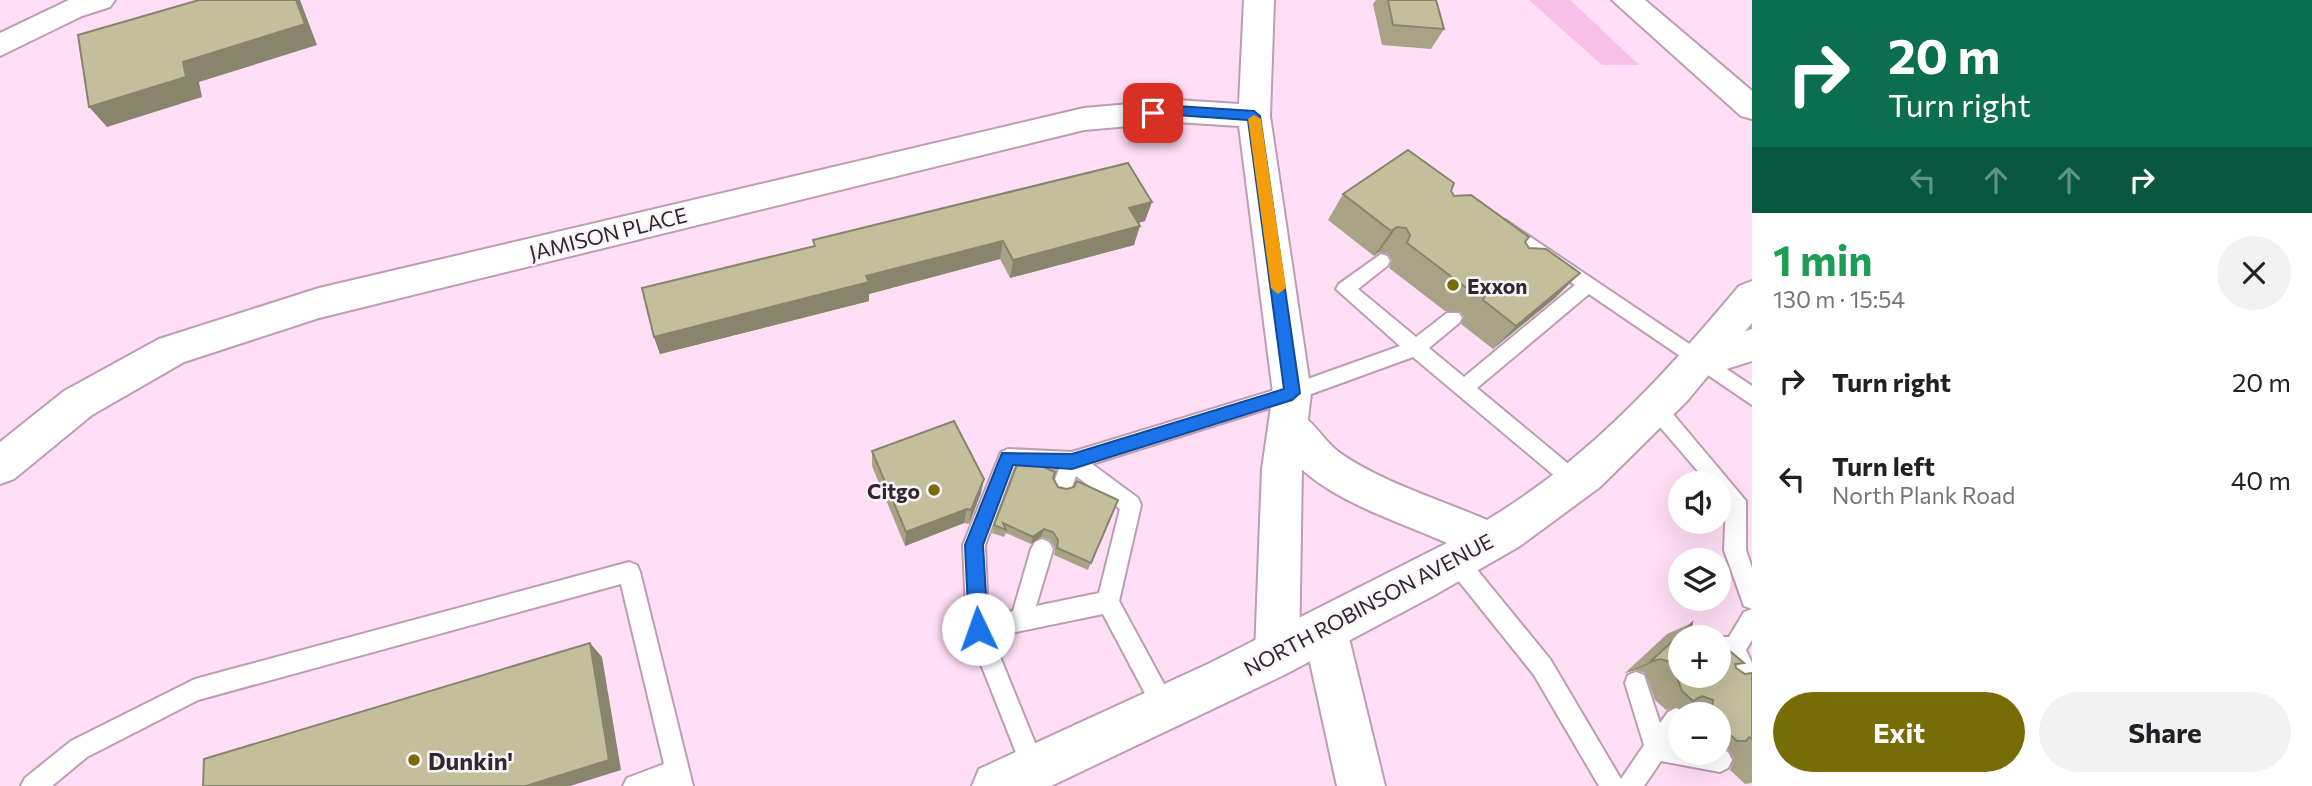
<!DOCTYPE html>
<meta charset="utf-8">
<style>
body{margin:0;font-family:Commissioner,sans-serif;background:#f2f2f2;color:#202124;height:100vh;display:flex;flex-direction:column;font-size:26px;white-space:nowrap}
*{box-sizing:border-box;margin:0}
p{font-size:23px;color:#757577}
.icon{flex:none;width:38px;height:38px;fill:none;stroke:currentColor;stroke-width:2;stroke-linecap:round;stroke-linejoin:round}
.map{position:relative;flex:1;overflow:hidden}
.sheet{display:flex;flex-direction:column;background:#fff;width:560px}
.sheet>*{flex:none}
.top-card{background:#0b6e4f;color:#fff;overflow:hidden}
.buttons{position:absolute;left:1668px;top:471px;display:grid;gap:14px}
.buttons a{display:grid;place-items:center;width:63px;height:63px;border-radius:50%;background:#fff;box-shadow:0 7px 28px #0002;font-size:35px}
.pin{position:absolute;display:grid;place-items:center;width:60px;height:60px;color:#fff;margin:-30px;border-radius:14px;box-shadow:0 4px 10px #0006}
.me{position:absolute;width:77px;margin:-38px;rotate:357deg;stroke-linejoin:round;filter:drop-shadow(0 0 5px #0008)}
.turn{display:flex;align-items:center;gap:24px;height:147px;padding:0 21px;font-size:32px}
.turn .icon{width:91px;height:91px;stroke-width:2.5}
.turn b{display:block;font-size:49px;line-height:60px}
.lanes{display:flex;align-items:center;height:66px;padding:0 21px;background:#0003;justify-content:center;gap:35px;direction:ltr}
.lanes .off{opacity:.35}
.round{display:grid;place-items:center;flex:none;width:74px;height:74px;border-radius:37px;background:#f2f2f2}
.summary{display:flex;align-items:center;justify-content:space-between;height:119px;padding:0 21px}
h1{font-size:42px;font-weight:700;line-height:52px;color:#1e9e55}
.cta{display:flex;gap:14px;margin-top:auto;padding:14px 21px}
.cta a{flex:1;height:80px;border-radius:42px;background:#786c06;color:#fff;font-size:28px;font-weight:700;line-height:80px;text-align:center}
.cta a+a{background:#f2f2f2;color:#202124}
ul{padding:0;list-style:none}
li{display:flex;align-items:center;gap:21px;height:98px;padding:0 21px}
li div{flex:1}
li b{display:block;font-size:26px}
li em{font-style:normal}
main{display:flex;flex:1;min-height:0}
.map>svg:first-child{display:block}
.green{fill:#f8bfe9}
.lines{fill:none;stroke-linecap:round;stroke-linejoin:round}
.service-casing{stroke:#bc9db4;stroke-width:4}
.minor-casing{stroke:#bc9db4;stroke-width:4}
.tertiary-casing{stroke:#bc9db4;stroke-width:4}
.trunk-casing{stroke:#bc9db4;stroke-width:4}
.motorway-casing{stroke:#bc9db4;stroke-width:4}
.service{fill:#fff;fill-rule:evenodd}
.minor{fill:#fff;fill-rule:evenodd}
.tertiary{fill:#fff;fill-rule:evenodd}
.trunk{fill:#fff;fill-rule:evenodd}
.motorway{fill:#fff;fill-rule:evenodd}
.wall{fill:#a8a386}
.shaded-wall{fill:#88856d}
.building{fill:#c3be9c;stroke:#88856d;stroke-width:2}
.route{fill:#1a73e8;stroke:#114b97;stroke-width:2}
.slow{fill:#f59e0b}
.poi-dot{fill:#786c06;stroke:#fbf5f9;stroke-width:2.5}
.labels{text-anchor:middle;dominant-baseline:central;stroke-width:5;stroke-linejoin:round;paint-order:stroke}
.street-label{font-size:21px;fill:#33262f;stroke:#fbf5f9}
.poi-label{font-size:21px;font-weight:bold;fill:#33262f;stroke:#fbf5f9;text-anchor:start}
.near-poi-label{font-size:24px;font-weight:bold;fill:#33262f;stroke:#fbf5f9;text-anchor:start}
</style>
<main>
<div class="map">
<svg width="1752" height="786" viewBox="0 0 1752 786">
<rect width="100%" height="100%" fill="#ffdef6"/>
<path class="green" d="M1529,0h41l69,65h-37z"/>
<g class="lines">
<g class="service-casing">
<g id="service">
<path d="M1505,220l247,166v19l-163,-111 -112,94 106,88 3,6 -3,6 -7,3 -7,-3 -156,-131 -121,44 -200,63 46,34 3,7 -22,96 59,109 -4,8 -8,4 -8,-4 -55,-104 -111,23 54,133 -4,8 -8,4 -8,-4 -59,-149 -4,-84 38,-93 7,-3 64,3 219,-67 109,-39 -64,-57 3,-5 42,-30 6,2 3,5 -3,5 -29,23 58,48 31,-24h12l3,5 -3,5 -30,25 35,29 111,-92 -76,-53 -3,-5zM1014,467l45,2 -6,16 3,7 7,2 7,-2 6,-16 44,33 -21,84 -63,13 17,-57 -4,-7 -7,-3 -7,3 -4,7 -18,62 -25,5 -3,-71z"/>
<path d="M1655,399l7,2 84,100v49l6,18v72l-6,10 6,13v37l-8,-3 -17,-38 -9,-2v-20h-5h16l15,-25 8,-3 -8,-3 -20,-56 2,-46 -8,-8v-13h-10l-60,-70 -3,-6 3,-6z"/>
<path d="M1457,552l8,3 85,104 71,120 23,-34 -19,-62 3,-8 8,-3 8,3 16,48 8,-11 8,-4 8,4 -4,2v20l-4,7h4v11h38l2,-4 8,4 4,8 -4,8 -8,4 -59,-11 -17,25h-45l-65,-111 -85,-106 -3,-7 3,-7z"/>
<path d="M629,562l8,3 3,7 53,214h-70l4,-8 37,-14 -43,-180 -423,116 -111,57 -35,29h-31l4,-8 46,-37 124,-62z"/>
</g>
</g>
<g class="minor-casing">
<g id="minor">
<path d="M69,0h46l-5,7 -28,9 -82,40v-23z"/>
<path d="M1244,0h30l-4,116 41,277 -9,76 -3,185 -6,16 -16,6 -16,-6 -6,-16 7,-185 11,-76 -34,-267 -63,-4 -92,8 -765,188 -135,44 -92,53 -78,64 -14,5v-42l64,-51 95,-52 160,-51 765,-180 92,-8 63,4z"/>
</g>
</g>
<g class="tertiary-casing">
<path id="tertiary" d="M1325,608l16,7 6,15 38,156h-48l-34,-156 6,-15z"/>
</g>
<g class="trunk-casing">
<path id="trunk" d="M1752,281v42l-65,78 -87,86 -80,59 -87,50 -147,78 -235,112h-79l7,-17 229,-105 239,-121c-62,-28 -145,-49 -177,-115l6,-12c34,-12 40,20 64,37 41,29 101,47 147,67 100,-60 178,-145 252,-234z"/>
</g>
<g class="motorway-casing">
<g id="motorway">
<path d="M1612,0h33l107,91v28l-11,-3z"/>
<path d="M1752,329v32l-54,17 -13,-5 -6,-11 6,-11z"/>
</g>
</g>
<use href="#service" class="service"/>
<use href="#minor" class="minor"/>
<use href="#tertiary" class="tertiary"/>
<use href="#trunk" class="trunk"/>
<use href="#motorway" class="motorway"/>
</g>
<g class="wall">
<path d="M1376,0h60l8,29 -13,20 -49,-4 -9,-41z"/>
<path d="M1451,191l3,5 71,46 4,6 51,25 -25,25 -62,51 -32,-25 3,-7 -3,-5 -16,-1 -56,-43 3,-8 -4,-6 -9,-2 -5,4 -46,-36 15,-26z"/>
<path d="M1145,221l-7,2 -4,22 -124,33 -10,-19 -131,35v7l-209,53 -6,-17 160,-91 -1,-6z"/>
<path d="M872,451l109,42 -12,31 -5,-1 -59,23 -33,-80z"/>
<path d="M1053,478l38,85 -3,7 -34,-15 1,-7 -5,-8 -9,-3 -10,7 -25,-11 -2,4 -12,-4 2,-8z"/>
<path d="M1692,623l-12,53 38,-35 26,22 -9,3 1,2 9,6 7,-1v110l-7,1 -15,-14 4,-11 -5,-9 -5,-3 -6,2v-2l2,-1 -2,1v-33h-34l1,-4 -8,-3 -11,3 -11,-10 -10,-27 -10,-3 -10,3 42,-39z"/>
</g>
<g class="shaded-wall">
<path d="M296,0h4l17,45 -118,37 3,15 -95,30 -18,-20 94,-45z"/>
<path d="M1152,202l-7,19 -22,6 6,-19z"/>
<path d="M1140,226l-6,19 -124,33 3,-18z"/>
<path d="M1397,227l-18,25 -5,4 17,-25z"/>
<path d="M1003,241l-3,18 -131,35v7l-209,53 -6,-17 212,-61z"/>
<path d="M1580,273l-25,25 -62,51 23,-23z"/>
<path d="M984,479l-3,14 -12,31 2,-14z"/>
<path d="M967,509l-3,14 -59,23 1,-14z"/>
<path d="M1044,529l-3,8 -10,7 2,-7z"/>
<path d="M590,643l12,14 19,113 -51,16h-44z"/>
<path d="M1660,659l-25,11 -10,3 25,-11z"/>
</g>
<g class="building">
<path d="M199,0h97l9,24 -122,38 3,15 -97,30 -11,-72z"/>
<path d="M1388,0h48l8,29 -51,-4z"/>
<path d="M1408,150l46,33 -3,8 3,5 17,-1 58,42 -4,5 4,6 17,1 34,24 -64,53 -33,-26 3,-7 -4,-5 -17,-1 -58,-44 3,-8 -4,-7 -9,-1 -6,4 -48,-37z"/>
<path d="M1128,163l24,39 -23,6 11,18 -127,34 -10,-19 -137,35 3,6 -215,55 -12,-49 173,-42 -2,-6z"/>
<path d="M954,421l30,58 -13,31 -4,-1 -61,23 -34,-81z"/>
<path d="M1018,462h15l22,10 -2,6 5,9 9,2 7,-2 3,-6 41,19 -27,63 -34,-15 1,-8 -5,-8 -9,-3 -11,8 -30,-14 3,7 -12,-5z"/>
<path d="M1692,623l-1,7 3,7h-14v39h38v-35l26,22 -9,1 1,4 9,6 7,-1v66l-3,-2 -3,4h-9l-19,-17v-10h-7l2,-14 -11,-4 -9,5 -11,-10 -11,-29 -11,-3 -10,3z"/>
<path d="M590,643l19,117 -83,26h-323l1,-27z"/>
</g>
<path class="route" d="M1176,106l78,5 6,5 40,277 -8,7 -220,69 -59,-4 -30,80 5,84 -3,6 -7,3 -6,-3 -3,-6 -4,-84 37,-92 70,1 212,-65 -36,-269 -72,-5 -23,2 -7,-4 7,-5z"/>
<path class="slow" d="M1254,115l7,4 25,169 -8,6 -7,-6 -23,-169z"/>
<g class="poi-dot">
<circle cx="1453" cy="285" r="7"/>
<circle cx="934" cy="490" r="7"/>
<circle cx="414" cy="760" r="7"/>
</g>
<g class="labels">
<g class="street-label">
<text transform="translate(608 233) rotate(-14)">JAMISON PLACE</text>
<text transform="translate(1368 604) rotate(-28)">NORTH ROBINSON AVENUE</text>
</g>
<g class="poi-label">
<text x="1467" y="285">Exxon</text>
<text x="920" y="490" text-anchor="end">Citgo</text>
</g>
<g class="near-poi-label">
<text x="428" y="760">Dunkin'</text>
</g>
</g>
</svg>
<div class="buttons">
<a><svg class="icon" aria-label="sound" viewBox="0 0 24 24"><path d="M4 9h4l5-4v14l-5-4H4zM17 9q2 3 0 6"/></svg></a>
<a><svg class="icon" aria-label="layers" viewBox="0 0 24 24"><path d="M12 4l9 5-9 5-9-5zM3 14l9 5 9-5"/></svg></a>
<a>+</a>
<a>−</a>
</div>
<div class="pin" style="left:1153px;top:113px;background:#d93025"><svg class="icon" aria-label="arrive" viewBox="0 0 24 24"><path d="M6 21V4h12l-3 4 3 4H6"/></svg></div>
<svg class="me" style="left:978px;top:629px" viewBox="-20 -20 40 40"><circle r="19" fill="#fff"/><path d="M0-13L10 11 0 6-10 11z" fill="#1a73e8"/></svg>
</div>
<section class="sheet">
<div class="top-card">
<div class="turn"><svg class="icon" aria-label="right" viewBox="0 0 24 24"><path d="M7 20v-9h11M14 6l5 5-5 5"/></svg><div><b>20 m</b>Turn right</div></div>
<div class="lanes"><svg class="icon off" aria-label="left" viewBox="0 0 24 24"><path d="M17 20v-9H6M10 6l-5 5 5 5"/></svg><svg class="icon off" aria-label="ahead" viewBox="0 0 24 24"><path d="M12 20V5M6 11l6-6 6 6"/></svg><svg class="icon off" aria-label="ahead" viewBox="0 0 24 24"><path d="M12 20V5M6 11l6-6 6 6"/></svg><svg class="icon" aria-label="right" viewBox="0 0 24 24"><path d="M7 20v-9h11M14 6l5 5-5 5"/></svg></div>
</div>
<div class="summary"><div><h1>1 min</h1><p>130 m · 15:54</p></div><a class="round"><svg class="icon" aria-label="close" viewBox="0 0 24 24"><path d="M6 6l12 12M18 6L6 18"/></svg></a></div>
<ul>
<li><svg class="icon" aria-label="right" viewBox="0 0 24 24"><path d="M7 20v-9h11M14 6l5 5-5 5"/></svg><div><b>Turn right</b></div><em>20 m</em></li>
<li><svg class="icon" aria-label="left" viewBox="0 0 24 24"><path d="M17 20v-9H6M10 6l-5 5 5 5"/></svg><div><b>Turn left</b><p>North Plank Road</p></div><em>40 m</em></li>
</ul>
<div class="cta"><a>Exit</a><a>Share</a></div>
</section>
</main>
